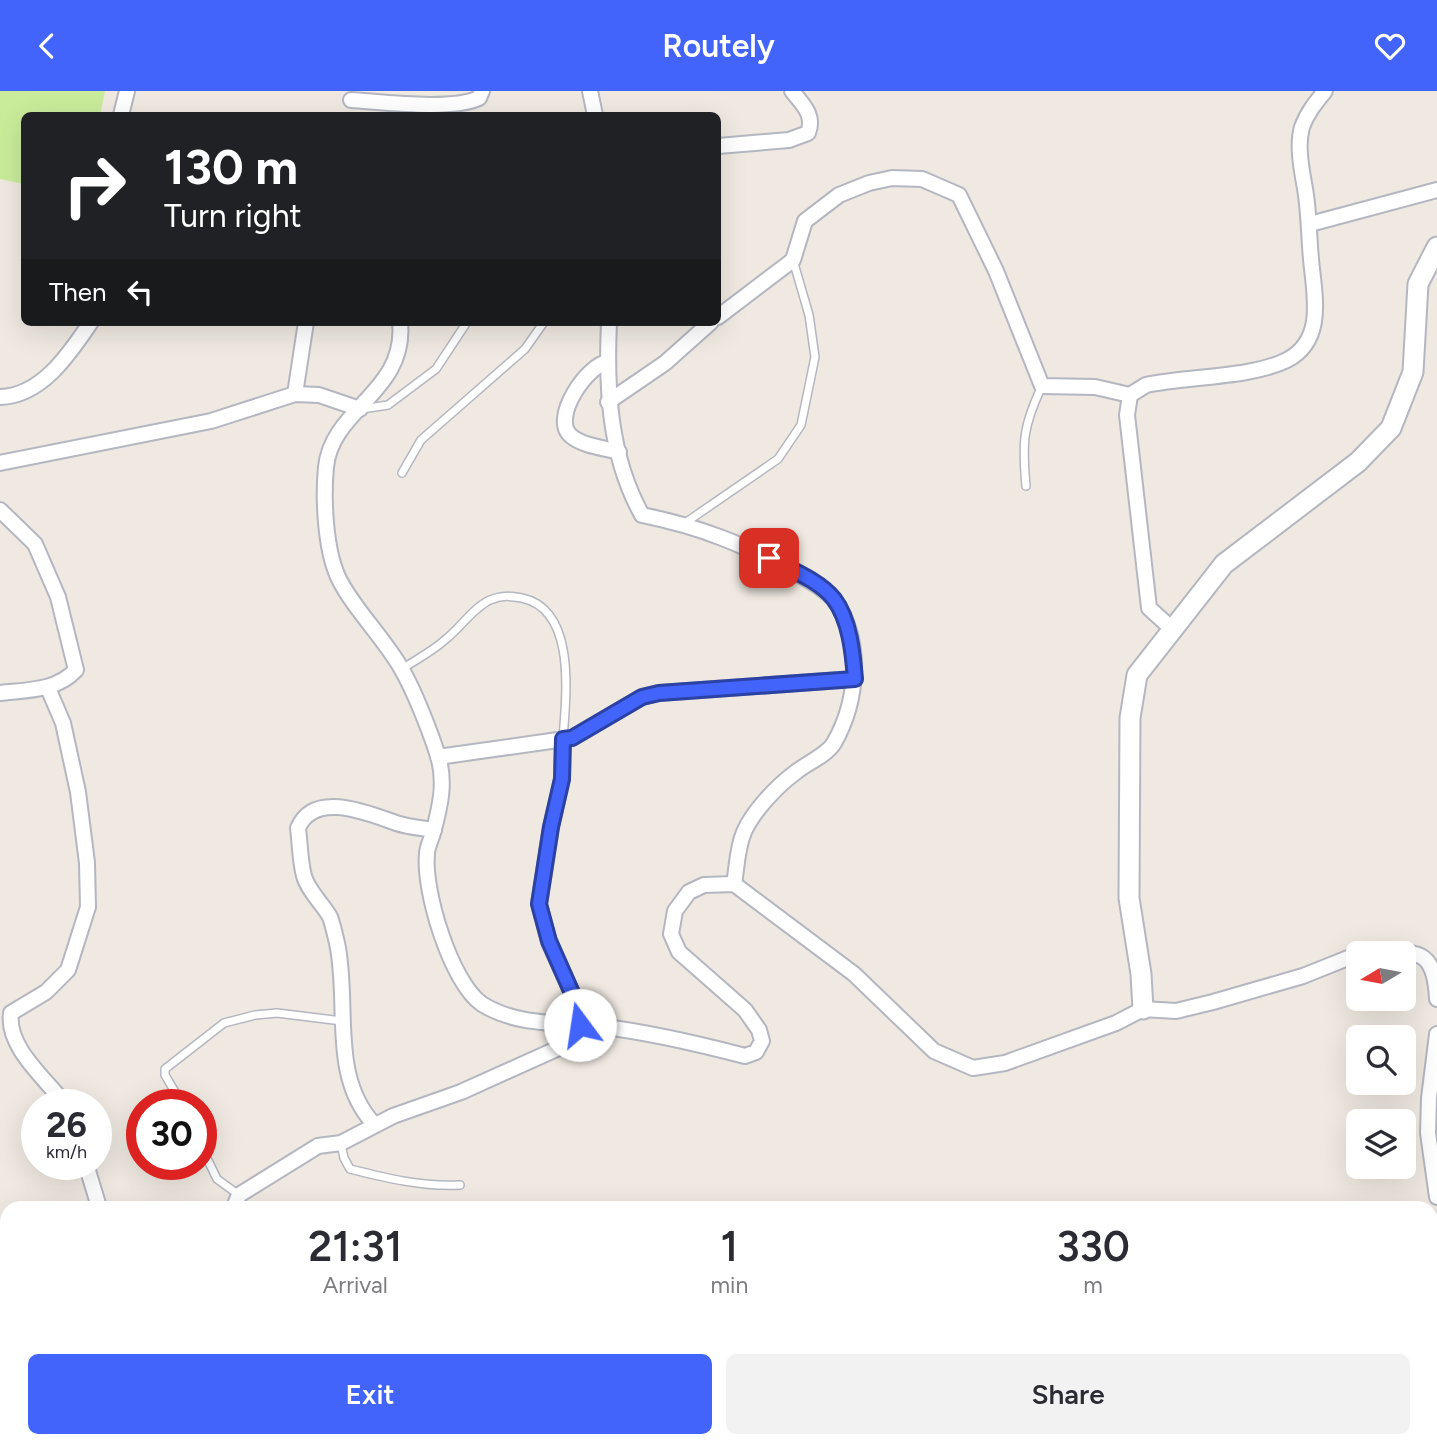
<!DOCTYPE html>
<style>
body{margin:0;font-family:Figtree,sans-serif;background:#f2f2f3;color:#2b2b33;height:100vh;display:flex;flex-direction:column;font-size:26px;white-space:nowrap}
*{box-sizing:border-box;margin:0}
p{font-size:23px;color:#7c7c81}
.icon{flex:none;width:38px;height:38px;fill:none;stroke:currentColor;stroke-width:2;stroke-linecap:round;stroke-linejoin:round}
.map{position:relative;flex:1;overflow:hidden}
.drawer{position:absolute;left:0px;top:1110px;width:1438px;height:247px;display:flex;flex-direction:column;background:#fff;border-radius:21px 21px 0 0;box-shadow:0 7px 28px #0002}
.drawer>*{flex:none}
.hud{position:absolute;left:21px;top:21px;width:700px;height:214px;border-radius:10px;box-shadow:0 7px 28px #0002;background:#202124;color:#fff;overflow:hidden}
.needle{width:46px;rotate:260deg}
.fabs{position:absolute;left:1346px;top:850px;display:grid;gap:14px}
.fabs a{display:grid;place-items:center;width:70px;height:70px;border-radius:10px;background:#fff;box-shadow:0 7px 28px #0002;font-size:35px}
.speed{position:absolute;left:21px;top:998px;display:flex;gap:14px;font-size:35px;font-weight:700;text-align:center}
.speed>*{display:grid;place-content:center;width:91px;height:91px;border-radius:50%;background:#fff;box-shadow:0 7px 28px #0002;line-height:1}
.speed small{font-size:18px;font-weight:400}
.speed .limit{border:10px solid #d22;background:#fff;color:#111}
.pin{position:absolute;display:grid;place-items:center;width:60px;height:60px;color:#fff;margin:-30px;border-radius:14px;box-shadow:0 4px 10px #0006}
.me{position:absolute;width:77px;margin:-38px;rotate:346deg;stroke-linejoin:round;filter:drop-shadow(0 0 5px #0008)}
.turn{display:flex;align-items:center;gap:24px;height:147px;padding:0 28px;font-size:32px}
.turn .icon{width:91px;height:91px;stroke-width:2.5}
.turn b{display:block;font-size:49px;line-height:60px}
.then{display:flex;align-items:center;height:66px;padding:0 28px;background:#0003;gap:14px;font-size:26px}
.eta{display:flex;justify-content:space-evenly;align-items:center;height:119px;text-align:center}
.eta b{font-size:42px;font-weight:600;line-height:49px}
.button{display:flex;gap:14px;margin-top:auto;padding:14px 28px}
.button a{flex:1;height:80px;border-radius:10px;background:#4264fb;color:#fff;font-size:28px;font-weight:600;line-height:80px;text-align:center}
.button a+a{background:#f2f2f3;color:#2b2b33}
header{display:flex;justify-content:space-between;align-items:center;height:91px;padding:0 28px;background:#4264fb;color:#fff;font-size:32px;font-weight:600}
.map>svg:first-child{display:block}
.green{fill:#b6e59e}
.pitch{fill:#c9ec9a}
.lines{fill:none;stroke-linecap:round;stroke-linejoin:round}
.lane-casing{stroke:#b4b7c1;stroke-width:10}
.street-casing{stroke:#b4b7c1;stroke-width:18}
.secondary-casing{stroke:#b4b7c1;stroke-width:23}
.lane{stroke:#fff;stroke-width:7}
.street{stroke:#fff;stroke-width:14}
.secondary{stroke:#fff;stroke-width:19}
.route-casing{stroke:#2b41a3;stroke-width:18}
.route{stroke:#4264fb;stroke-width:12}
</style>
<header><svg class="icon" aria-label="back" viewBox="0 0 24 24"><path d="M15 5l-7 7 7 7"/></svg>Routely<svg class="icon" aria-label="heart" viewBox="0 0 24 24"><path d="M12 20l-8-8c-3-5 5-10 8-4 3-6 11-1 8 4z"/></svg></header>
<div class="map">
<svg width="1437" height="1355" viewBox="0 0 1437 1355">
<rect width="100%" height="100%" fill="#efe9e1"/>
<path class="green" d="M649,1349h209l-1,6h-209z"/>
<path class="pitch" d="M0,0h105l-5,24h-76v69l-24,-5z"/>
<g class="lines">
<g class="lane-casing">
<g id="lane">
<path d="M362,318l26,-4 48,-36 31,-47"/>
<path d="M402,382l19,-33 104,-91 19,-27"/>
<path d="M1026,395c-4,-44 -3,-60 16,-100"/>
<path d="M685,432l93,-64 23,-34 14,-68 -6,-42 -16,-55"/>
<path d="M402,578c15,-10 31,-18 44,-30 15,-12 27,-31 44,-39 11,-5 21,-4 32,-2 55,12 44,98 41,141"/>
<path d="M182,1013l-17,-29v-6l59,-46 31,-8 22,-2 65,8"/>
<path d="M341,1053l3,14 6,11c36,9 72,18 110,16"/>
<path d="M201,1055l16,33 22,16"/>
<path d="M0,1195l7,2"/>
</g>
</g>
<g class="street-casing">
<g id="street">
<path d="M590,0l5,24"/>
<path d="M351,9c32,2 100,11 128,-2l3,-7"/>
<path d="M121,24l6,-24"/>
<path d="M718,55l71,-6 19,-7c7,-18 -5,-28 -16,-42"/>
<path d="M1310,133l127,-34"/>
<path d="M718,226l75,-57 12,-39 34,-26 30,-12 23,-5 30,1 37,16 37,76 46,115 53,1 35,8 16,-10c41,-9 105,-7 141,-25 39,-20 27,-66 24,-101 -2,-21 -2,-42 -5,-64 -3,-20 -10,-47 -4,-68 5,-14 14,-25 23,-36"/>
<path d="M400,231c7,70 -68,86 -74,145 -3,31 -1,81 12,110 14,30 46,61 63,91 13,22 29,63 37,88 8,27 2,51 -5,77 -2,7 -6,14 -6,21 -4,36 24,129 55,150 36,23 83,18 123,23 48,6 94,17 140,29l11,-4 6,-11 -3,-11 -14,-20 -66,-58 -8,-18 4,-23 14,-19 15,-7 30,-1 120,90 80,77 39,17 32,-5 111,-40 27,-14 33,2 37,-9 90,-26 55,-22"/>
<path d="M609,231c-3,65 0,134 33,193 59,12 101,29 154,58 12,7 30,16 39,28 28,41 23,100 -1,142 -7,12 -27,20 -38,29 -18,13 -43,39 -52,60 -7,16 -7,35 -10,52"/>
<path d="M608,271c-20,2 -58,56 -37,74 12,10 33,12 48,16"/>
<path d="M295,303l11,-72"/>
<path d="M1130,304l-3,20 22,193 22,20"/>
<path d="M0,306c42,-1 70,-44 91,-75"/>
<path d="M608,311l57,-39 46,-41"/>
<path d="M0,372l211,-42 84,-27 24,1 41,14"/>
<path d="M0,419l35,34 23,53 18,73c-20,21 -48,20 -76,23"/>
<path d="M48,597l15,35 15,69 9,71 1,44 -20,63 -22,22 -35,21c-5,34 35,66 54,91"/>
<path d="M563,648l-1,40 -11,48 -12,77 10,38 23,51 8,33"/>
<path d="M438,666l134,-19 70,-41 17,-4 196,-14"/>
<path d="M1359,863l6,-2c48,2 69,-10 72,47"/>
<path d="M1437,943l-8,64 -1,35 9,64"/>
<path d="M374,1033c-45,-48 -24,-121 -37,-181 -2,-8 -4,-18 -7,-26 -7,-13 -22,-26 -26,-41 -4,-15 -4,-32 -6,-48 16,-38 70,-15 98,-5 12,4 25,5 38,7"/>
<path d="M86,1073l13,43"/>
<path d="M234,1116l5,-12 79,-49 23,-3 52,-27 68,-24 142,-64"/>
<path d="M1432,1279l5,-6"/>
<path d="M0,1338h7"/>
<path d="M1367,1355l7,-6"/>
</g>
</g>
<g class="secondary-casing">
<path id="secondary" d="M1143,918l-2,-35 -12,-76 1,-180 7,-43 87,-111 134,-102 33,-34 22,-56 5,-88 19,-37"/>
</g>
<use href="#lane" class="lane"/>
<use href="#street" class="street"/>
<use href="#secondary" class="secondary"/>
</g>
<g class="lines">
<g class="route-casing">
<path id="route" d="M580,934l-8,-32 -23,-52 -10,-37 12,-77 11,-48 1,-40 9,-1 70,-41 17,-4 196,-14c-2,-25 -5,-59 -21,-80 -15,-19 -45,-30 -65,-41"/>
</g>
<use href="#route" class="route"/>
</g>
</svg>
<div class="fabs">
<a><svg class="needle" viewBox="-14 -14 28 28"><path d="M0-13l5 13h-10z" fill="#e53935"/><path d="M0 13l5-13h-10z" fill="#7c7c81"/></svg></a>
<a><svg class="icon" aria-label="search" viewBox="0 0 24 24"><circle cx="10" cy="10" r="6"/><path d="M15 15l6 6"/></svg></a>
<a><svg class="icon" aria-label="layers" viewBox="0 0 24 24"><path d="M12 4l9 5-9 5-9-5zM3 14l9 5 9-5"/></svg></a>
</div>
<div class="speed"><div>26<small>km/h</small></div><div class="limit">30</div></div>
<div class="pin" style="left:769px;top:467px;background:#d93025"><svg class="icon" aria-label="arrive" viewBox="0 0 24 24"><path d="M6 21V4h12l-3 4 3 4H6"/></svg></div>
<svg class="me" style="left:580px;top:934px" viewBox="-20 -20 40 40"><circle r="19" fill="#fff"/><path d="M0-13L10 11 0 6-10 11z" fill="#4264fb"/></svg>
<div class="hud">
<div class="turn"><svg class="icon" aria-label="right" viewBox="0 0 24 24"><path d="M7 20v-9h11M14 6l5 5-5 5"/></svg><div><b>130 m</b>Turn right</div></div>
<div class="then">Then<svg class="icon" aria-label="left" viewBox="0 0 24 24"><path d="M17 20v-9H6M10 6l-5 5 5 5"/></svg></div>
</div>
<section class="drawer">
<div class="eta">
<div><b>21:31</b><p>Arrival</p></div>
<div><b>1</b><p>min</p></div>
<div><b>330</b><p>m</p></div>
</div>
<div class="button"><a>Exit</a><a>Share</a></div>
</section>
</div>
